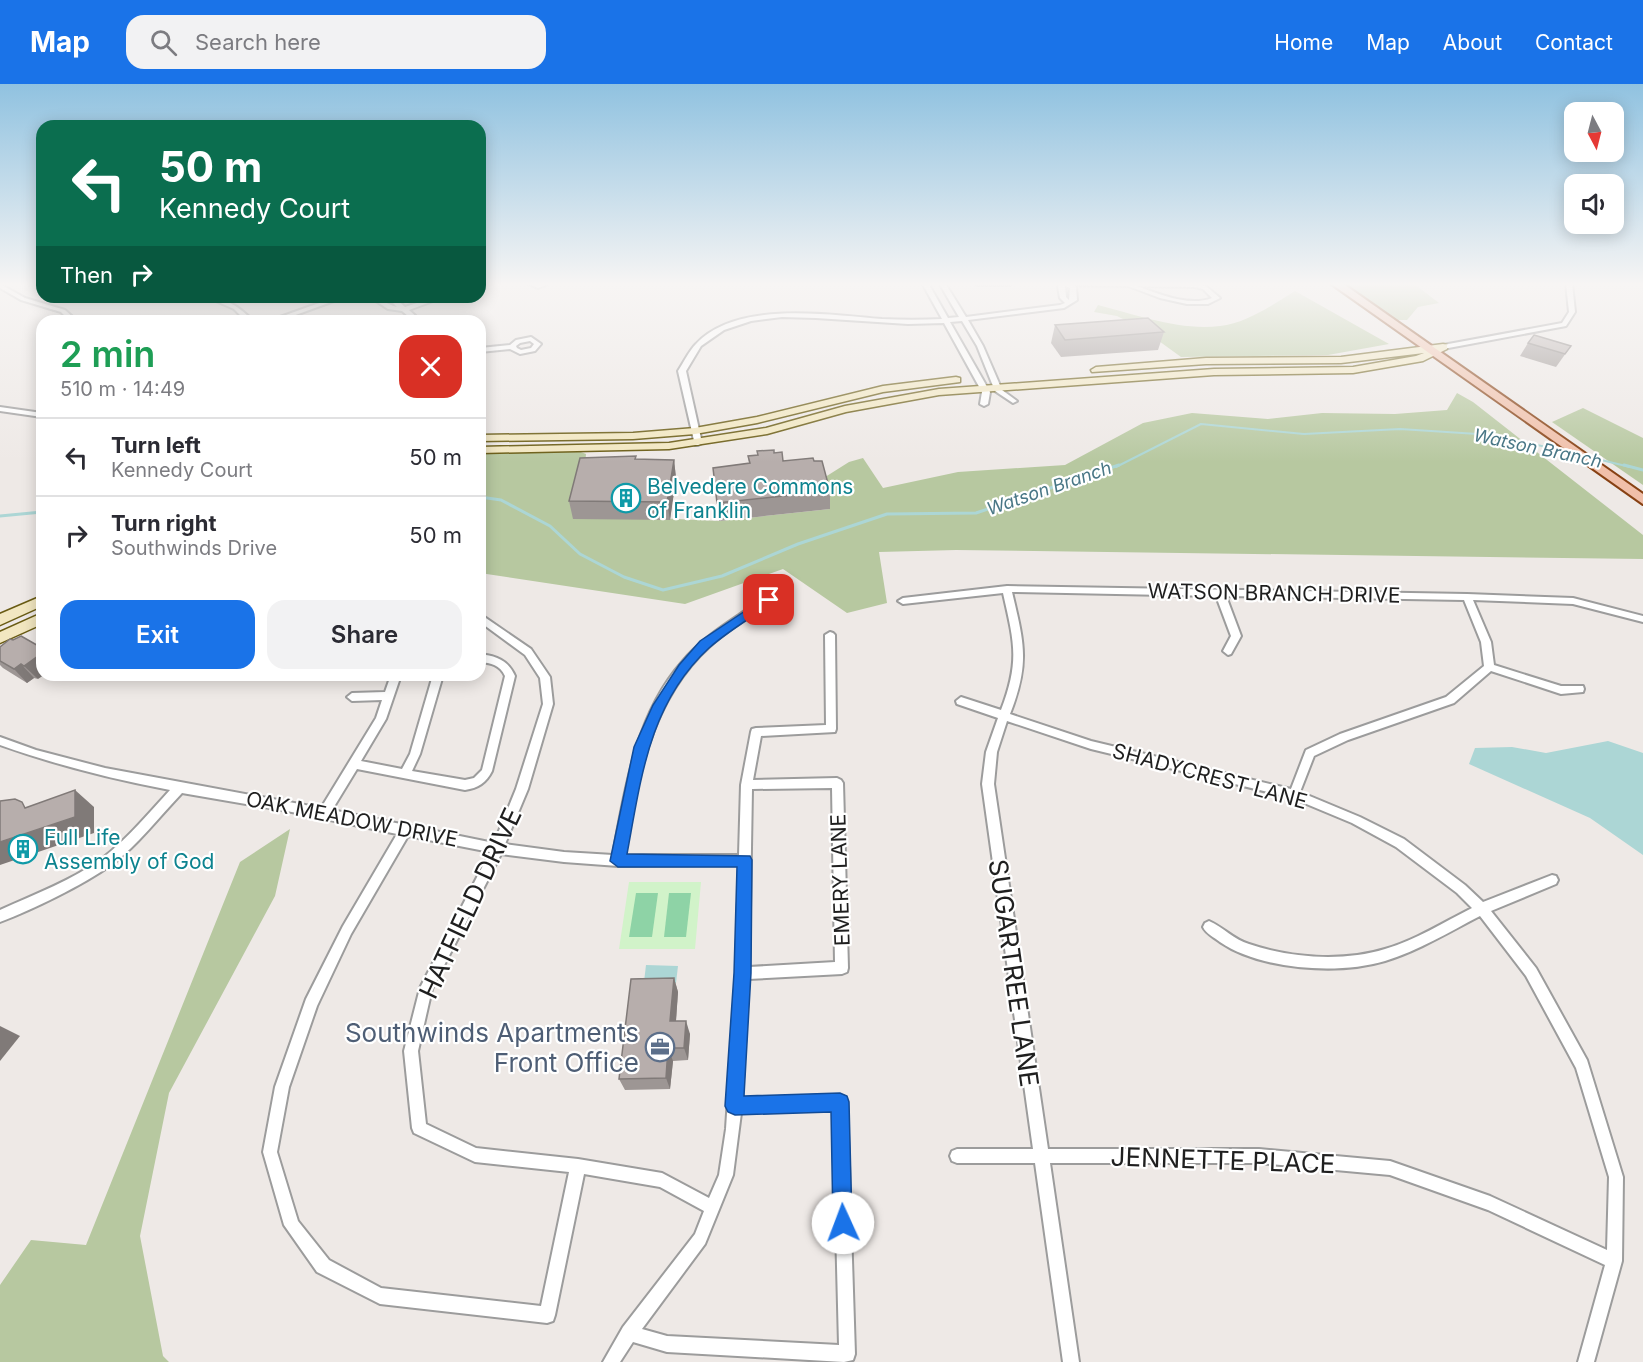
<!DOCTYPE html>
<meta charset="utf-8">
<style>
body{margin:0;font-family:Inter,sans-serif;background:#f2f2f3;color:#2b2b33;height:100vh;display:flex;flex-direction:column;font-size:22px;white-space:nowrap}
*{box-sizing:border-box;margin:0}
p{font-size:20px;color:#7c7c81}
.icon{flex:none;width:33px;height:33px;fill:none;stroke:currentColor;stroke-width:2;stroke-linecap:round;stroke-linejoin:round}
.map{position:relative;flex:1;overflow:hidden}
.panel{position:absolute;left:36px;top:231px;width:450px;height:366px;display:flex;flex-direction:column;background:#fff;border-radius:18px;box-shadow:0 3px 15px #0003}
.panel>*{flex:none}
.banner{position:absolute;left:36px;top:36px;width:450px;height:183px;border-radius:18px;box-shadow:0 3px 15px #0003;background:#0b6e4f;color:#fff;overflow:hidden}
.needle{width:39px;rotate:173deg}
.fabs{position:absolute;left:1564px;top:18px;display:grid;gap:12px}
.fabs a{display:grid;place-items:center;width:60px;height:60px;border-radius:12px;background:#fff;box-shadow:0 3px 15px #0003;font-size:30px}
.pin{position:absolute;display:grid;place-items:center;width:51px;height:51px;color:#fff;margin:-26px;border-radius:12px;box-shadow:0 3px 9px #0006}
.me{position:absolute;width:66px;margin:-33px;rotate:358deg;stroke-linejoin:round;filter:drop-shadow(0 0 4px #0008)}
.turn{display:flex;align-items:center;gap:21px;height:126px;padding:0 24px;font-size:27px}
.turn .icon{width:78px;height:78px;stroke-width:2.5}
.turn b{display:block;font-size:42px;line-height:51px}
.then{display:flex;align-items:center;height:57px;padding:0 24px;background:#0003;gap:12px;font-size:22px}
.round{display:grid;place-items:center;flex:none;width:63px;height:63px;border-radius:18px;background:#f2f2f3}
.summary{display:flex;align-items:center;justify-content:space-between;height:102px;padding:0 24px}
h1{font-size:36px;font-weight:600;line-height:45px;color:#1e9e55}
.cta{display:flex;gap:12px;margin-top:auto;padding:12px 24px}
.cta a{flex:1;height:69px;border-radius:18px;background:#1a73e8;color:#fff;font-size:24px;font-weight:600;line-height:69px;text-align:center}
.cta a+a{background:#f2f2f3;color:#2b2b33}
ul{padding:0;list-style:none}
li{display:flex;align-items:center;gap:18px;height:78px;padding:0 24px;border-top:2px solid #e1e1e2}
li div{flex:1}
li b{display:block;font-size:22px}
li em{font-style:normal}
header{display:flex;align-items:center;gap:36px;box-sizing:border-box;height:84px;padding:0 30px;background:#1a73e8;color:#fff}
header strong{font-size:28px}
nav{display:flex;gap:33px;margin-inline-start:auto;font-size:21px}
.search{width:420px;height:54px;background:#f2f2f3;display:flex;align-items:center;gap:15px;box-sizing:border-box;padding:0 21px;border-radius:18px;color:#7c7c81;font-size:22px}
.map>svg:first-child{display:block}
.forest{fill:#b7c8a0}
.park{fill:#d1f3c9}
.pitch{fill:#8ed3a6}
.water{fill:#acd6d5}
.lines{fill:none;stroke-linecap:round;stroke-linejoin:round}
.stream-far1{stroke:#acd6d5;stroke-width:2}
.stream{stroke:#acd6d5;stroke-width:3}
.minor-casing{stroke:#9c9c9c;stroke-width:4}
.secondary-casing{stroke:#695b13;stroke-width:3}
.primary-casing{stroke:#874113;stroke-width:4}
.minor{fill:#fff;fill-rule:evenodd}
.secondary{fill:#f2e7c1;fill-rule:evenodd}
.primary{fill:#f0bfa9;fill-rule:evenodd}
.wall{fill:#9d9694}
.shaded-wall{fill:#807a78}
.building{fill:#b7aeac;stroke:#807a78;stroke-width:1.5}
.route{fill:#1a73e8;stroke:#114b97;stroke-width:1.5}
.labels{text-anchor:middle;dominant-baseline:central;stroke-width:4.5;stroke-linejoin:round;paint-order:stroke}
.far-water-label{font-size:18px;font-style:italic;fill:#497786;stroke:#fff}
.culture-label{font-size:21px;fill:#0d838f;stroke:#fff;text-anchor:start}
.street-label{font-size:21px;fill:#1f1f1f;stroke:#fff}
.near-street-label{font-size:26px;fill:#1f1f1f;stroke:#fff}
.near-service-label{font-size:26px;fill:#4e5e75;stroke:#fff;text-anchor:end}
</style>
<header>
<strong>Map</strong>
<div class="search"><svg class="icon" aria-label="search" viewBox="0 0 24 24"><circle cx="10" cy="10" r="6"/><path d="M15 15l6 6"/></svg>Search here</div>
<nav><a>Home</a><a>Map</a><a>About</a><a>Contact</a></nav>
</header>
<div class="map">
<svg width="1643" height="1278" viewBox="0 0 1643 1278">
<rect width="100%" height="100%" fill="#eee9e6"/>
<g class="forest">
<path d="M1335,199h78l26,20 -21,4 -11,13h-17z"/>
<path d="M1295,207l94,53 -61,11 -147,2 -40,-29 -24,-12 -23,-4 4,-7c39,10 82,26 122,21 27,-3 52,-21 75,-35z"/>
<path d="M1457,309l16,9 170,133v24l-687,-9 -77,2 8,51 -40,10 -64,-44 -98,35 -205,-31v-123l93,-1 13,5 -2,22 72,42 63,3 111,-12 -8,-30 27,-17 14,-4 20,30 75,-16 107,-7 78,-42 49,-10 76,6 54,-6 73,1 52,-4z"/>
<path d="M1583,324l60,30v47l-91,-63z"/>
<path d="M290,745l-15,67 -106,197 -29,143 23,120 6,6h-169v-77l31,-45 55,5 154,-383z"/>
</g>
<path class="park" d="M629,798h72l-6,67h-76z"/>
<g class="pitch">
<path d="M636,809h22l-6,44h-23z"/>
<path d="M669,809h22l-5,44h-22z"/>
</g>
<g class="water">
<path d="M1608,657l35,12v102l-53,-37 -121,-54 6,-16 37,-1 34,6z"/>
<path d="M646,881l32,1 -2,17 -32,-1z"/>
</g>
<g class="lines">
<g class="stream-far1">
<path d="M1589,373l41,10"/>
<path d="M1116,383l85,-43 103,10 96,-5 93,6 80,18"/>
</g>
<g class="stream">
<path d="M1624,381l19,5"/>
<path d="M480,413l21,3 49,26 30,28 44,23 39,13 59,-14 76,-32 89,-30 89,-1 143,-48"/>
<path d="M0,432l42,-4"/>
</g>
<g class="minor-casing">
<g id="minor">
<path d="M526,199h25l-13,5z"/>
<path d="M922,199h6l20,35 11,-1 -20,-34h6l21,34 94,-12 5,-2 -5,-5 -2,-11 2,-4h136l11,4 13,11 -12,6h-21l-27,-6 -32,-12 -54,-1 2,2 1,13 -13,8 -96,12 15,26 19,44 15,11 -4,2 -18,-12 -18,-45 -15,-25 -12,1 40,70 -2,12 -4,2 -4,-2 2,-12 -38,-69 -36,1 -92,-6 -34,-1 -31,4 -27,9 -23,16 -15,25 16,72 -4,2h-3l-17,-74c6,-9 11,-20 18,-27 41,-44 132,-29 186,-25 20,1 40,1 60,0zM1065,202l5,2 -1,12 -3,-3zM1137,202l58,1 8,2 9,9c-23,9 -53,-4 -75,-12z"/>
<path d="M974,199h39l-3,2h-33z"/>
<path d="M1566,199h6l3,29 -9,14 -123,23 -3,-2 3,-2 119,-22 7,-11z"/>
<path d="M0,200l25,14 40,12 12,11h-7l-9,-9 -40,-12 -21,-12z"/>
<path d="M207,213c18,0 34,11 46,24h-7l-12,-12z"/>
<path d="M336,213h9l-66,24h-10z"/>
<path d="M370,213c10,0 17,8 27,10l-10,-10h7l11,10 30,-10h9l-35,13 12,11h-7l-12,-10 -14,-2z"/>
<path d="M531,253l10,7 -6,7 -15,3 -10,-5 -30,3v-4l30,-3 6,-5zM530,257l4,3 -3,4 -10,2 -4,-2 -1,-2 4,-3z"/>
<path d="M0,323l42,6v4l-42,-6z"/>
<path d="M785,501l5,3 -2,2c-26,19 -55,35 -78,56 -60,54 -73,134 -85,209h114l2,-70 10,-53 1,-3 4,-1 70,-3 -1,-90 5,-3 3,1 2,2 1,94 -1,3 -74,4 -8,44 84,-2 4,2 2,3 5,185 -1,4 -5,2 -94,5 -6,120 98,-4 5,2 2,5 8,252 -2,6 -9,2 -177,-10 -34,-10 -13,20h-17l20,-35 72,-93 9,-23 -44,-24 -76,-13 -29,141 -2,6 -6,2 -167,-19 -63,-32 -33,-47 -21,-73 12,-65 31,-88 37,-73 54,-92 -110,-23 -105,-18c-23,24 -44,52 -71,72 -30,21 -77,44 -111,57v-12c35,-16 73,-30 104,-53 24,-19 45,-44 66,-67 -58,-11 -114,-25 -170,-45v-8l36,13 69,18 216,40 55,-90 6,-18 -30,1 -5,-4 5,-4 33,-1 6,-17h10l-15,44 -25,42 41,8 8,-15 23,-79h10l-23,79 -8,17 53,9 9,-2 8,-8 23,-94c-5,-11 -14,-13 -25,-14v-8c16,2 28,6 35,22l-23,95c-6,12 -14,17 -27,19l-108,-21 -25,41 162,33 22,-54 27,-85 -3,-26 -15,-23 -45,-33v-8l51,35 19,28 3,27 -25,85 -23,55 59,8 49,3c12,-66 23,-141 69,-193 16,-19 36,-33 57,-47 14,-10 30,-24 46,-30zM832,704l3,174 -86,5 3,-178zM408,752l82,16 -70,136 -16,63 8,77 2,5 61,29 94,10 -28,134 -160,-18 -52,-28 -31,-39 -21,-69 12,-65 28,-81 34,-72zM501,770l63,8 54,4 121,-1 -3,108 -10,156 -7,46 -10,23 -47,-25 -84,-14 -102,-11 -50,-24 -8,-73 14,-62zM833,1025l6,236 -172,-9 -25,-7 63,-85 28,-69 8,-62z"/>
<path d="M1007,502l460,8 106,4 70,18v6l-70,-18 -100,-4 18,42 3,23 67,21h22l1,3 -1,3 -22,2 -70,-23 -37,32 -106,37 -34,16 -14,36 60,25 44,22 61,46 18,17 69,-27 4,1 2,4 -2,4 -65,27 45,57 51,92 36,117 -1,84 -28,101h-16l27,-97 -117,-55 -98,-35 -131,-12h-209l29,199h-16l-28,-199h-78l-5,-2 -2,-5 2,-5 5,-2h76l-51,-365 4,-32 12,-34 -41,-14 -1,-3 5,-4 40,13c19,-49 13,-68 2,-117l-100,11 -5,-3 5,-3zM1012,508l204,4 15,40 -8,15 5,4 3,-1 10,-18 -15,-40 238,4 17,42 3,24 -38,31 -106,37 -34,16 -15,39 -200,-48 -81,-27c20,-51 14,-71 2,-122zM1007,637l84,28 201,49 60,25 44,24 61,46 15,15c-28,14 -56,32 -87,41 -42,13 -95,9 -136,-5 -15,-4 -26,-17 -40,-23l-4,2 -2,4c3,7 11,10 17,15 41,28 118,33 165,19 33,-10 64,-29 95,-45l46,60 50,92 33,109 -2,73 -117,-54 -100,-35 -131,-12h-211l-54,-365 3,-32z"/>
</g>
</g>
<g class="secondary-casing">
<g id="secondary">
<path d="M1443,260l4,1v4l-24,12 -70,12 -139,2 -275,20 -93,17 -79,22 -98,15 -189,4v-6l189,-4 97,-15 79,-22 94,-17 275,-20 139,-2 63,-11 8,-3 -83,10 -135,1 -114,8 -1,-2 5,-3 110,-9 135,-1z"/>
<path d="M956,293l4,1v4l-77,10 -126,31 -62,11 -62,5 -153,2v-6l153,-2 62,-5 62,-11 126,-31z"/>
<path d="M42,512v10l-42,19v-11z"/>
<path d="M42,529v11l-42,19v-11z"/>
</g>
</g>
<g class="primary-casing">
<path id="primary" d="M1330,199h12l301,211v10z"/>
</g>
<use href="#minor" class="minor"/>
<use href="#secondary" class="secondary"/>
<use href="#primary" class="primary"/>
</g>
<g class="wall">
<path d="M1055,241l109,7 -6,18 -97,7 -10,-14z"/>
<path d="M1528,259l43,3 -15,21 -36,-11z"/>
<path d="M774,369l9,8h31l16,30v18l-111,12 -6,-53 36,-5 -1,-7z"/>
<path d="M637,375l37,1 2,18 -6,42 -97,-1 -4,-18z"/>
<path d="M10,555l28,40 -4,-1 -7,5 -24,-15 -3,-3v-18z"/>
<path d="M674,894l4,14 -2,29 14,13 -2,26 -15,1 -3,28 -45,1 -6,-11z"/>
</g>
<g class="shaded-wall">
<path d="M674,376l2,18 -6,42 -3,-18z"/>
<path d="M42,569v22h2l-6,4 -14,-13z"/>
<path d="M21,580l13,14 -7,5 -13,-14z"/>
<path d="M75,706l19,17v26l-94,32v-23z"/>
<path d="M674,894l4,14 -3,42 -5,-13z"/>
<path d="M686,937l4,13 -2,26 -4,-12z"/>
<path d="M0,942l20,10 -20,25z"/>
<path d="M668,964l5,13 -3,28 -4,-11z"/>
</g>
<g class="building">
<path d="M1148,234l16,14 -99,8 -10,-15z"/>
<path d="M1534,251l37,11 -6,8 -37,-11z"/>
<path d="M774,366v3l8,-1 1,9 30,-3 1,3h8l8,30 -113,12 -4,-35 37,-5 -2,-7 10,-1 -1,-4z"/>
<path d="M636,372l-1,3 39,1 -7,42 -98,-1 11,-43z"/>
<path d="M21,552l21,12v5l-18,13 -3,-2 -7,5 -14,-8v-14l10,-8 3,1z"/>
<path d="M75,706v27l-75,25v-41l15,-2 7,3 3,6z"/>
<path d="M674,894l-4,43h16l-2,27h-16l-2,30 -47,1 12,-100z"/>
</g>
<linearGradient id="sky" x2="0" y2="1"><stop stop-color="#90c2e0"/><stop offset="0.53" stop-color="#f7f5f4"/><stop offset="1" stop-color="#f7f5f4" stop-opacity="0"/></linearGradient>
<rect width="1643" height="378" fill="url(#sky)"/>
<path class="route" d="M769,511l4,2v6c-21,14 -45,28 -64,45 -60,55 -68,131 -82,206l123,2 2,4 -1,113 -7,123 96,-3 7,3 2,6 3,121 -2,7 -7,3 -7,-3 -3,-7 -2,-111 -96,3 -7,-3 -3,-6 9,-133 3,-106h-119l-8,-6 24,-114 19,-42 26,-40 21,-24z"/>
<defs>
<g id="building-ring" transform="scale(1.5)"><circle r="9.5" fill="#fff" stroke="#0f9aa8" stroke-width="1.5"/><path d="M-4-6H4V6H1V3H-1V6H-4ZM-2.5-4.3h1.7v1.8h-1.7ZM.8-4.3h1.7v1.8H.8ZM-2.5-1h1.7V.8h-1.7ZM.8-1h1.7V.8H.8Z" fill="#0f9aa8"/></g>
<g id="office-ring" transform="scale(1.5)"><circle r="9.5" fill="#fff" stroke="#5c6f8a" stroke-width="1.5"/><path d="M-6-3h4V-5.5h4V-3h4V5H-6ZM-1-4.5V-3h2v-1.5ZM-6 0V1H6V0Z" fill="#5c6f8a"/></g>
</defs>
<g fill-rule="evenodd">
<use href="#building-ring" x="626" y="414"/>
<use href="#building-ring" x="23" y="765"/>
<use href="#office-ring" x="660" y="963"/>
</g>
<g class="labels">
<g class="far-water-label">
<text transform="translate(1538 364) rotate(12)">Watson Branch</text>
<text transform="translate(1049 404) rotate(-19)">Watson Branch</text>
</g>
<g class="culture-label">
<text x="647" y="402">Belvedere Commons<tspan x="647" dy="24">of Franklin</tspan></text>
<text x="44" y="753">Full Life<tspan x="44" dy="24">Assembly of God</tspan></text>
</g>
<g class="street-label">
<text transform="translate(1274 509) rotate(1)">WATSON BRANCH DRIVE</text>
<text transform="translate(1210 692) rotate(15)">SHADYCREST LANE</text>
<text transform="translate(352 735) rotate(11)">OAK MEADOW DRIVE</text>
<text transform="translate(840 796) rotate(-92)">EMERY LANE</text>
</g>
<g class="near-street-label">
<text transform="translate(470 819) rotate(-65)">HATFIELD DRIVE</text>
<text transform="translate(1014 889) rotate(82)">SUGARTREE LANE</text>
<text transform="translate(1223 1076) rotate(2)">JENNETTE PLACE</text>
</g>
<g class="near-service-label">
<text x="639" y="948">Southwinds Apartments<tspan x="639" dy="30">Front Office</tspan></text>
</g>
</g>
</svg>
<div class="fabs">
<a><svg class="needle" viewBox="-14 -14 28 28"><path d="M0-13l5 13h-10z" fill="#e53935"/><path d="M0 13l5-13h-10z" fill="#7c7c81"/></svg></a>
<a><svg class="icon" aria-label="sound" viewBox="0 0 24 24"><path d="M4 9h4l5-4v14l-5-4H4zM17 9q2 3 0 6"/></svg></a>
</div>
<div class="pin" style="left:769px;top:516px;background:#d93025"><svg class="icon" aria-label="arrive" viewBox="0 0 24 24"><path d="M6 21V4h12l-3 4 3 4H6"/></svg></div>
<svg class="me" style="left:843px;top:1139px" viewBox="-20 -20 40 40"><circle r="19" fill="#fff"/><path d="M0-13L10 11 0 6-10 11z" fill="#1a73e8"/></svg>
<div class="banner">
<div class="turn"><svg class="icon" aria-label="left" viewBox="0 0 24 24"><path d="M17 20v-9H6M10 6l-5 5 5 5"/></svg><div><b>50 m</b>Kennedy Court</div></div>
<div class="then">Then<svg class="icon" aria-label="right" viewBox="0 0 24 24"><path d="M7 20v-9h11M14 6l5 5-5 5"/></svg></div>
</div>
<section class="panel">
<div class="summary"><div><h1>2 min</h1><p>510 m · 14:49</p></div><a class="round" style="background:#d93025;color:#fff"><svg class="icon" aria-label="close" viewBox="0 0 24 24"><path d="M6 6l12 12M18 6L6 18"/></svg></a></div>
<ul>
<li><svg class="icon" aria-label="left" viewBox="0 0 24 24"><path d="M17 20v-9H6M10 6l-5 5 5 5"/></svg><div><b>Turn left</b><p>Kennedy Court</p></div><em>50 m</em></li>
<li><svg class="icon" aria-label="right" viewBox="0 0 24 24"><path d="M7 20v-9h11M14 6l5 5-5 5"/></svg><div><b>Turn right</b><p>Southwinds Drive</p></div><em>50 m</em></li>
</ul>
<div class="cta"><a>Exit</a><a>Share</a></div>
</section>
</div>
